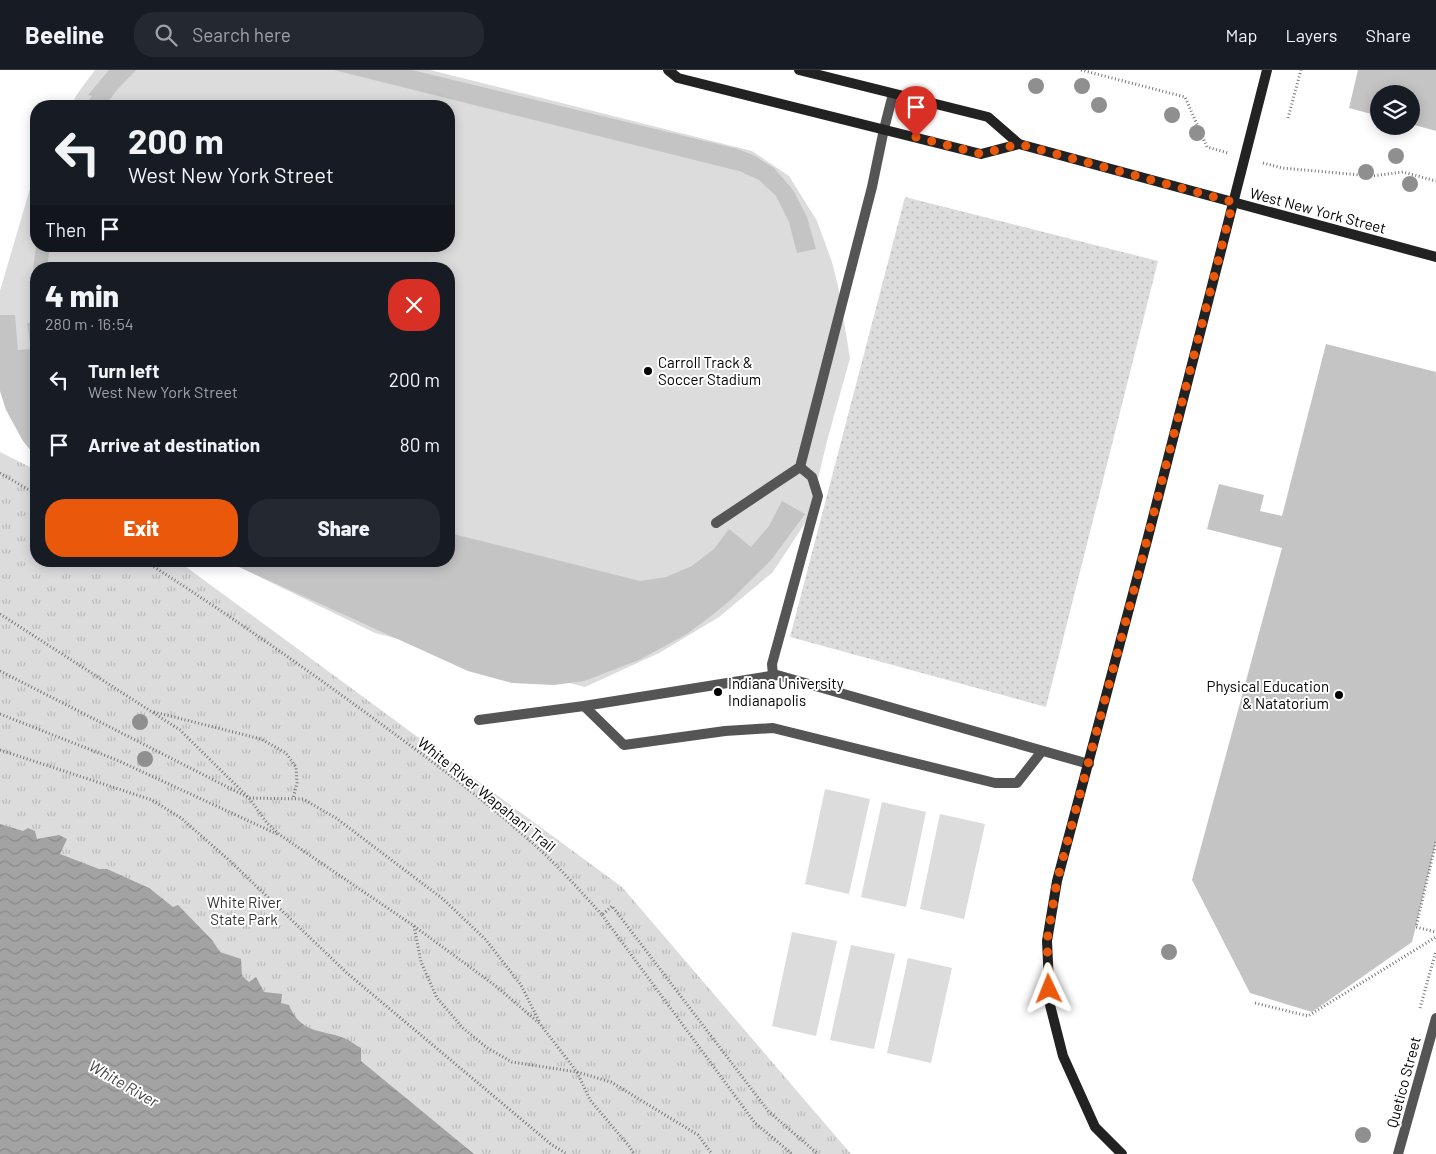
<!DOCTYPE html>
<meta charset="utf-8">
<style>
body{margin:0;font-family:Barlow,sans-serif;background:#242831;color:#f1f3f6;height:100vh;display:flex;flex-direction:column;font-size:19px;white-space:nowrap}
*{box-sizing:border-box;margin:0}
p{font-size:16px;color:#9ea1a6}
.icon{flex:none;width:28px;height:28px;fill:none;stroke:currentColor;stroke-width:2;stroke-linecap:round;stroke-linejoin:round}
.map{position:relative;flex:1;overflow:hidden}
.side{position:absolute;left:30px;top:192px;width:425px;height:305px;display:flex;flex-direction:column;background:#171b24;border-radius:20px;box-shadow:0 2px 12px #0003}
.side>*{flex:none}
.guide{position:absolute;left:30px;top:30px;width:425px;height:152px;border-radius:20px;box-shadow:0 2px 12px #0003;background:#171b24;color:#f1f3f6;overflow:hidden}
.fabs{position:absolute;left:1370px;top:15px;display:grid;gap:10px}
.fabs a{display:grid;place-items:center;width:50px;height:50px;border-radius:50%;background:#171b24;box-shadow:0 2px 12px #0003;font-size:25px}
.pin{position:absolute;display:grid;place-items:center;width:42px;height:42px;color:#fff;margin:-51px -21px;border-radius:50% 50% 50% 0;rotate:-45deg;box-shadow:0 0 5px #0007}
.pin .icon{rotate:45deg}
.me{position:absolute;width:55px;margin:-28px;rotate:358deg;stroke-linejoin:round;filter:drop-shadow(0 0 4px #0008)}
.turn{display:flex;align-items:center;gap:18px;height:105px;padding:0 15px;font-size:22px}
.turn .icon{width:65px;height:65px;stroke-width:2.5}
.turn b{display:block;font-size:35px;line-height:42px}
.then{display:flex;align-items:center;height:48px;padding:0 15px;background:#0003;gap:10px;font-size:19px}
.round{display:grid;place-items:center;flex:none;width:52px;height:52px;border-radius:20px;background:#242831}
.overview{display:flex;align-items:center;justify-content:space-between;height:85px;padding:0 15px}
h1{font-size:30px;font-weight:800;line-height:38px}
.cta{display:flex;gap:10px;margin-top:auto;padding:10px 15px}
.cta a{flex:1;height:58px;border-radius:20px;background:#ea580c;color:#fff;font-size:20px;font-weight:800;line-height:58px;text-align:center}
.cta a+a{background:#242831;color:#f1f3f6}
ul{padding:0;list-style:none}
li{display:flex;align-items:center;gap:15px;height:65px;padding:0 15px}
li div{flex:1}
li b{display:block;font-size:19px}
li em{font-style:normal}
header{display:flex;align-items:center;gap:30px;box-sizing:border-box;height:70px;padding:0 25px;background:#171b24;border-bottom:1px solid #363941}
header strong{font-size:24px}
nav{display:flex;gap:28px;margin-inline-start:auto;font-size:18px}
.search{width:350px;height:45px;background:#242831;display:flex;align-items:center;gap:12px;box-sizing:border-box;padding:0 18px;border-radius:20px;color:#9ea1a6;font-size:19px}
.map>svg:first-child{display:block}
.grass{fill:url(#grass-dots)}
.park{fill:url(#park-tufts)}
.garden{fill:#dcdcdc}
.water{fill:url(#water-waves)}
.building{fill:#c4c4c4}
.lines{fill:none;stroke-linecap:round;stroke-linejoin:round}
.path{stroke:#777;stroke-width:3;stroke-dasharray:1 2.5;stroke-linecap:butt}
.lane{stroke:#555;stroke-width:10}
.street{stroke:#555;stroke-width:10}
.secondary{stroke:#222;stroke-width:10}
.tree{fill:#8f8f8f}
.route{stroke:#ea580c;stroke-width:9;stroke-dasharray:0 16.2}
.poi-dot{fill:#000;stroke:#fff;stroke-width:2}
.labels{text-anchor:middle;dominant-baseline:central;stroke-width:4;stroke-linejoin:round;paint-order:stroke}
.street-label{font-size:15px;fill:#000;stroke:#fff}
.poi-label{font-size:15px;fill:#000;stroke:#fff;text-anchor:start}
.park-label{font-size:15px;fill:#333;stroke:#fff}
.water-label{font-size:16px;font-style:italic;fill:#444;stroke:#fff}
</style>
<header>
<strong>Beeline</strong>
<div class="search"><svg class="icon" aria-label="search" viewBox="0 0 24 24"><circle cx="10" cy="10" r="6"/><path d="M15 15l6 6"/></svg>Search here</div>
<nav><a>Map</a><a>Layers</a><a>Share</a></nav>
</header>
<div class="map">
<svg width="1436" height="1084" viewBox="0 0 1436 1084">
<defs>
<pattern id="grass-dots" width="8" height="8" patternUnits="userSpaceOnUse" patternTransform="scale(1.25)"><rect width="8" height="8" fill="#dcdcdc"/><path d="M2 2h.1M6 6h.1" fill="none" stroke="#bbb" stroke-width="1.8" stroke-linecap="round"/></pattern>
<pattern id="park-tufts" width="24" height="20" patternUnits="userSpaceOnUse" patternTransform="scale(1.25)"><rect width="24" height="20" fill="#dcdcdc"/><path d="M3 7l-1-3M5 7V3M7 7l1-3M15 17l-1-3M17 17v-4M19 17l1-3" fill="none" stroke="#bbb"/></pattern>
<pattern id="water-waves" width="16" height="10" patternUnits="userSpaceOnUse" patternTransform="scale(1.25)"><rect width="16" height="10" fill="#a3a3a3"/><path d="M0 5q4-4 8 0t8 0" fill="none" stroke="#8b8b8b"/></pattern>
</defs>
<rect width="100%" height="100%" fill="#fff"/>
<path class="grass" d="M905,127l253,64 -112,446 -256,-70z"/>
<path class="park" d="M0,382l36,18v91h142l444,326 229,267h-851z"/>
<g class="garden">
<path d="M95,0h335l322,81 37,25 28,45 15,41 6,24 12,72 -23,83 -18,76 -36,55 -54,45 -60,36 -74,34 -210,-54 -148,-72h222v-292h-413v184l-33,-56 -3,-13v-93l36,-123v78h413v-140h-379l10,-16z"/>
<path d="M825,719l45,10 -21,95 -44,-10z"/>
<path d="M882,732l44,10 -20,95 -45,-10z"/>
<path d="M940,744l45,10 -21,95 -44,-10z"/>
<path d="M792,862l45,9 -21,95 -44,-10z"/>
<path d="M851,875l44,9 -21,95 -44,-9z"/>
<path d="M908,888l44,10 -21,95 -44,-10z"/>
</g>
<path class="water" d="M0,754l23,7 5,-3 7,3 2,8 22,-4 8,4 -7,15 39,15h8l42,19 24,19 5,-2 34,35 8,12 21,7 1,17 7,6 7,-5 8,15 18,2 -1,9 8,2c12,29 31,24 55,33 6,2 11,7 17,10v13l113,93h-474z"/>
<g class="building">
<path d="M109,0h27l-20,21 -11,15h-20l7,-10 -4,-1z"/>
<path d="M334,0h78l326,79 17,7 19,12 19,22 14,27 9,32 -19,4 -8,-31 -13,-26 -17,-16 -20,-9z"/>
<path d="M1358,0h78v61l-25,-7v-30h-32v22l-30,-8z"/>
<path d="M36,176h14l-3,23h-11v188l-13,-16 -17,-31 -6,-19v-76h15l3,35 13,-1 -4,-26h3l2,-45z"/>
<path d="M1326,274l110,28v470l-24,100 -100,70 -62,-19 -58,-113 90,-332 -75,-19 12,-45 45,11 -4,16 22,5z"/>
<path d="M782,431l23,13 -33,45 -39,39 -22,18 -24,18 -48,26 -55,21 -30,4 -42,-2 -44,-12 -242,-110h223v-28l191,48 26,-4 26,-11 22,-17 15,-20 22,18 18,-21z"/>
</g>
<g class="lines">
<g class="path">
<path d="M1081,0l104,27 22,50 21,6"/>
<path d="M1288,48l13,-48"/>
<path d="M1263,93l19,5 90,8 31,-4 33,9"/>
<path d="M0,403l36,21"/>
<path d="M145,491c78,50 153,102 228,157 50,37 102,74 149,116 29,24 55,53 80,81l10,-9 157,206 49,42"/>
<path d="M0,544l180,116 69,68 18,25 13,12 134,91 83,61 43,37 37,48 34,10 87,53 14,19"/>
<path d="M0,601l249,127 54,1 33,19 107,81 43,41 35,45 18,36"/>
<path d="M154,642l107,27 25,14 10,14 1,16 -4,16"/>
<path d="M0,644l119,47 158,73"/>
<path d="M0,680l152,50 29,18 49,43 118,113 204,171 15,9"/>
<path d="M1436,772l-20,85 20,5"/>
<path d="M602,845l153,208 37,31"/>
<path d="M414,856l7,36 16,36 26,30 23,19 26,15 65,10 13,28 39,46 5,8"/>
<path d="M1255,933l53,13 128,-79"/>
<path d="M1420,938l16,-57"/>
</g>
<g class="lane">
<path d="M716,453l84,-56 72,-280 12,-58 9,-35"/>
<path d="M773,605l-1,-11 46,-168 -6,-19 -12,-10"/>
<path d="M584,636l40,39 101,-14 48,-3 222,55h22l25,-32"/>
<path d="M479,650l105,-14 193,-31 312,89"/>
</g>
<path class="street" d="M1398,1084l38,-136"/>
<g class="secondary">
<path d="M668,0l10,8 303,76 38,-10"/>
<path d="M799,0l189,47 31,27 417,113"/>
<path d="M1122,1084l-27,-27 -32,-71 -13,-51 -3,-64 10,-60 91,-344 119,-467"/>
</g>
</g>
<g class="tree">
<circle cx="1036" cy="16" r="8"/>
<circle cx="1082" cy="16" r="8"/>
<circle cx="1099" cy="35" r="8"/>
<circle cx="1172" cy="45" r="8"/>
<circle cx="1197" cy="63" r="8"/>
<circle cx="1396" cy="86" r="8"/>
<circle cx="1366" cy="102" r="8"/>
<circle cx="1410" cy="114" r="8"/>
<circle cx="140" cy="652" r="8"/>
<circle cx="145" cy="689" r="8"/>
<circle cx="1169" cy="882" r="8"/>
<circle cx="1363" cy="1065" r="8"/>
</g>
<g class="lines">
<path class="route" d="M916,67l65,17 38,-10 214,58 -95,373 -81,306 -10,60 2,48"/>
</g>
<g class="poi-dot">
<circle cx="648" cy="301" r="5"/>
<circle cx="718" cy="622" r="5"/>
<circle cx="1339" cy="625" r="5"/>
</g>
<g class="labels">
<g class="street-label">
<text transform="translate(1318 140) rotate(15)">West New York Street</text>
<text transform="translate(487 724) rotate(39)">White River Wapahani Trail</text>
<text transform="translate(1403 1012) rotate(-75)">Quetico Street</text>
</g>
<g class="poi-label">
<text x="658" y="292">Carroll Track &amp;<tspan x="658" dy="17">Soccer Stadium</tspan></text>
<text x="728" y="613">Indiana University<tspan x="728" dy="17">Indianapolis</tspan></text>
<text x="1329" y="616" text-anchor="end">Physical Education<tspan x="1329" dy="17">&amp; Natatorium</tspan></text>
</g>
<g class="park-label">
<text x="244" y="832">White River<tspan x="244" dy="17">State Park</tspan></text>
</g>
<g class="water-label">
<text transform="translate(124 1013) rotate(30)">White River</text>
</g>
</g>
</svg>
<div class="fabs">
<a><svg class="icon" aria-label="layers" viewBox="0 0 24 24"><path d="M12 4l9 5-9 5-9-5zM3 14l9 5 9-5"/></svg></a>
</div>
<div class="pin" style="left:916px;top:67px;background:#d93025"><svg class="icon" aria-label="arrive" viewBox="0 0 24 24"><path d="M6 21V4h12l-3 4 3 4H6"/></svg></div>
<svg class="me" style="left:1049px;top:919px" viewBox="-20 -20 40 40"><path d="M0-17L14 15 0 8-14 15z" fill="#ea580c" stroke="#fff" stroke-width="4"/></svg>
<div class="guide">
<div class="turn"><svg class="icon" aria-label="left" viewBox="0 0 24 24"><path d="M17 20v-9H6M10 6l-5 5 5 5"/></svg><div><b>200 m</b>West New York Street</div></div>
<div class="then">Then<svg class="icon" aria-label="arrive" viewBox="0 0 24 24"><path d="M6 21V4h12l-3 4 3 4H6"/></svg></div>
</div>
<section class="side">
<div class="overview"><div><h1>4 min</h1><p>280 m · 16:54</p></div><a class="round" style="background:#d93025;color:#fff"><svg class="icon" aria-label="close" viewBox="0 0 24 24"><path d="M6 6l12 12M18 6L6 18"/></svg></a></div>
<ul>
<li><svg class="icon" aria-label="left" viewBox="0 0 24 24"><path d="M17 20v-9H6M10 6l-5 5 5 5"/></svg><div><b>Turn left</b><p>West New York Street</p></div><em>200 m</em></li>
<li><svg class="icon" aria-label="arrive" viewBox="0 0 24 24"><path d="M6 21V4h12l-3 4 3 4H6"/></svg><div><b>Arrive at destination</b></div><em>80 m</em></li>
</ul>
<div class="cta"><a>Exit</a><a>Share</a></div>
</section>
</div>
